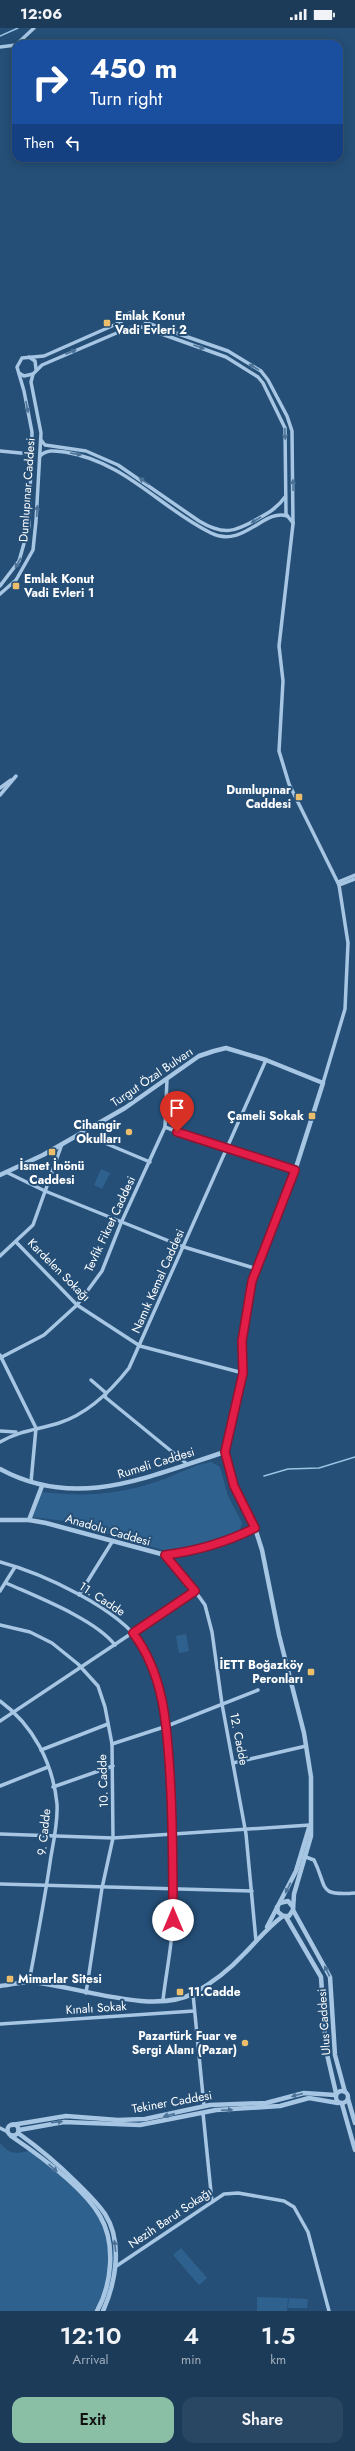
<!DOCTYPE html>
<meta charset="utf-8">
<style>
body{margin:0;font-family:Jost,sans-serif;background:#294662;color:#f1f3f6;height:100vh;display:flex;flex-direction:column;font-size:15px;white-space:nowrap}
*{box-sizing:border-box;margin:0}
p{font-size:13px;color:#a0adba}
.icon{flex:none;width:22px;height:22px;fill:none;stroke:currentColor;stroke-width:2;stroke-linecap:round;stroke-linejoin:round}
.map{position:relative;height:2283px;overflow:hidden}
.drawer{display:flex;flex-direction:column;background:#1c3b59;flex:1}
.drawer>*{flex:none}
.top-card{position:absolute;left:12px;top:12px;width:331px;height:122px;border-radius:12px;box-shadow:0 2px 10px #0003,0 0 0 1px #3a556f;background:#1a4fa0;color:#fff;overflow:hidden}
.pin{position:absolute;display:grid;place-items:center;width:34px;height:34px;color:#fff;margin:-41px -17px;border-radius:50% 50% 50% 0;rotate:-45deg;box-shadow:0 0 4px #0007}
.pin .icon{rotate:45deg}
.me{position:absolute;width:44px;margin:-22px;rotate:0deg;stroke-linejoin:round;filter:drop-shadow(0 0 3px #0008)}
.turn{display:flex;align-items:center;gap:14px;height:84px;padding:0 12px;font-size:18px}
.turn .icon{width:52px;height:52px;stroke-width:2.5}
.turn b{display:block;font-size:28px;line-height:34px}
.then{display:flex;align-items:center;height:38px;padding:0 12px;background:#0003;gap:8px;font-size:15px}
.eta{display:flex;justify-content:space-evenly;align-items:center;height:68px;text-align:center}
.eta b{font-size:24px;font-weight:600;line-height:28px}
.cta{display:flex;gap:8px;margin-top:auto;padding:8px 12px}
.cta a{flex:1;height:46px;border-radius:12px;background:#8abfa5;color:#111;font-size:16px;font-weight:600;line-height:46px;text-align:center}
.cta a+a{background:#294662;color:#f1f3f6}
.status{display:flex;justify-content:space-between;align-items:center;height:28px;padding:0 20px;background:#1c3b59;direction:ltr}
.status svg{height:11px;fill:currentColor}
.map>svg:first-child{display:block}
.green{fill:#2f618e}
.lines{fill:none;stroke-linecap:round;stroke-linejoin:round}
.stream{stroke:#9ac2e3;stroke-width:1.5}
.minor{stroke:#a6c6e3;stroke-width:3.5}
.tertiary{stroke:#a6c6e3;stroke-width:4.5}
.oneway{fill:#4c7397}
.route-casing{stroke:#92132f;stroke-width:10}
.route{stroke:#e11d48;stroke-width:7}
.poi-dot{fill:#ecbd6a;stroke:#254f77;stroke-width:1.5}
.labels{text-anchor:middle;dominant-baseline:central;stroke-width:4;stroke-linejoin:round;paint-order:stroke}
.poi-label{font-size:12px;font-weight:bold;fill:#fff;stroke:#254f77;text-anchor:end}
.street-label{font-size:12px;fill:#fff;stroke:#254f77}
</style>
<div class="status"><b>12:06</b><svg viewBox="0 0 49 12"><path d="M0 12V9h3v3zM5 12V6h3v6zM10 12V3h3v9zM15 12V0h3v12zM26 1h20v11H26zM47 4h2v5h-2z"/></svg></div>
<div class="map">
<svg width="355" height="2283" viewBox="0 0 355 2283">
<rect width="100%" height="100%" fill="#254f77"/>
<g class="green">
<path d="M101,1141l9,4 -8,16 -8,-4z"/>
<path d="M211,1434l9,5 8,29 14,27 -3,9 -64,19 -12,-1 -99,-29 -31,-4 9,-25c42,5 73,3 114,-10 19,-6 36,-17 55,-20z"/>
<path d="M186,1606l3,17 -10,2 -3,-17z"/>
<path d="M0,2115c11,13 19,11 34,6l64,59 10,22 10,40 -19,41h-99z"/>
<path d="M181,2220l26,30 -8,7 -26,-30z"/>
<path d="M257,2269l31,1 -1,13h-30z"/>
<path d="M289,2270l19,1 -1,9h-19z"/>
</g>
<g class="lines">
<g class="stream">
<path d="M0,8l18,-8"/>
<path d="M264,1448l24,-7 31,-1 36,-11"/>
</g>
<g class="minor">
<path d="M17,16l17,-16"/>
<path d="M0,19l16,-2"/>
<path d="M29,329l6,4 1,8"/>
<path d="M19,345l5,3 9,-2"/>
<path d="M41,412l4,5 41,6 32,14 81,56c25,15 36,11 60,-3 11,-6 19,-11 26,-21"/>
<path d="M0,423l31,3"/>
<path d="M40,428c7,-7 16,-5 25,-4 61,10 95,56 146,81 32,16 53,-25 76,-17"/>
<path d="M0,558l19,-25 10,-35 3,-94 -8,-41 -7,-24 5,-9 22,-2 77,-34 6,-8 7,-2 13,11 81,28 33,20 7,9 19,36 5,15 1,93 -14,122 4,35 -4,70 10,33 50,101 9,58 -3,66 -22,74"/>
<path d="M0,566l16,-14 17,-30 3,-29 5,-88 -10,-51 2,-8 9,-9 84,-36 16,-2 84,30 32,20 5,6 22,45 1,86 7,9"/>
<path d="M0,760l11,-8"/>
<path d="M0,767l16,-19"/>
<path d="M338,854l17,-7"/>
<path d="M339,857l16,-6"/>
<path d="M165,1099l61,23 69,21"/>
<path d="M81,1105l69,29"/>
<path d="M6,1144l39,19 139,56 73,22"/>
<path d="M16,1214l61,63 63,41 103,27"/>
<path d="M0,1228l33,-31 29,-81"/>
<path d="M0,1327l36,73 -5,54"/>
<path d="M0,1330l44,-23 33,-30 25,-34 19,-48 44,-96 2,-48"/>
<path d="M91,1352l15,13 -1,4 82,67"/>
<path d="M0,1403l16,1"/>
<path d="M0,1414c21,-12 37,-12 59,-19 28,-9 52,-32 70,-55l137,-308"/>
<path d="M165,1527l20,22 20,28 7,27 10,72 24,130 10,107"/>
<path d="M0,1534c41,11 119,46 142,83 24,37 26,86 28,129 3,48 4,96 3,145 -1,27 -7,54 -10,81"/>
<path d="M6,1555c31,14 89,36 109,62"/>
<path d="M0,1563l15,-24"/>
<path d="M79,1567l33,-53"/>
<path d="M0,1597l30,7 22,11 26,21 20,22 7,21 7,37 1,94 -11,50 -16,105"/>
<path d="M0,1673c33,24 53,62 57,103 1,17 -3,36 -6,52 -6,42 -14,84 -22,126"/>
<path d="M0,1693l195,-130"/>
<path d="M112,1716l55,-18 91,-36"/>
<path d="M41,1722l67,-26"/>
<path d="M233,1735l73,-17"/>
<path d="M0,1758l48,-19"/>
<path d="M53,1759l60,-21"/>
<path d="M0,1806l113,4 197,-13"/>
<path d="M303,1828l11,4c14,28 3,36 41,33"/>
<path d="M0,1856l252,7"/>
<path d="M193,1966l11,112"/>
<path d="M0,1996l194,-13"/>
<path d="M203,2085l9,89"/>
<path d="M0,2100l8,4"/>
<path d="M115,2239l109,-73 14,-1 46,8 10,6 14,25 21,79"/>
</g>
<g class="tertiary">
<path d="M0,1147l43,-20 82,-47 74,-52 15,-5 12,-3 40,12 57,23 -31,97 -40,101 -10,60 1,32 -18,79 9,34 21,42 7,22 17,85 25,98 7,44v59l-17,58 -1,16 -4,6h-6l-5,-4 -1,-5"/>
<path d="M0,1441c77,42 149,7 225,-17"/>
<path d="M0,1492h29l17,3 119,32 23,-2 44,-14 23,-11"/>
<path d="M29,1492l13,-34"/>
<path d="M280,1875l8,-2 5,6"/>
<path d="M293,1882l37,67 5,78 10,37"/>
<path d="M286,1889l35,60 5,73 10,43"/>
<path d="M267,1899l29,-56 13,-43"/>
<path d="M0,1958c10,-1 20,-4 30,-4 44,3 123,34 164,11 18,-10 36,-24 50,-39 13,-13 24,-27 39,-38"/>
<circle cx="342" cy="2069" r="6"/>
<path d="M348,2071l7,24"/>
<path d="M342,2076l13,46"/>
<circle cx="13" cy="2102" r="5.5"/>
<path d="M12,2097l54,-9 52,4 27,-1 65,-14 56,-2 38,-10 31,2"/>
<path d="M19,2102l45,-8 76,3 76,-15 64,-4 29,-8 29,5"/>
<path d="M18,2105c21,15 40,31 58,49 10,10 21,20 29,32 18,28 11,68 -2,97"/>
<path d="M11,2108c28,19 72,51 89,80 16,27 12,68 -3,95"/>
</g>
</g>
<defs><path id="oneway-solid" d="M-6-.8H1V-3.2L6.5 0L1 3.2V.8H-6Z"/></defs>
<g class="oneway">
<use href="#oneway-solid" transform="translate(199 319) rotate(20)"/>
<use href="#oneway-solid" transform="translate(71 324) rotate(-23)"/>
<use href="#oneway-solid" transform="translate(254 339) rotate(-149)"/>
<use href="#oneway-solid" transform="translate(27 379) rotate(79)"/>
<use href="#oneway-solid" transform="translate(285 406) rotate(88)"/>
<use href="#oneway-solid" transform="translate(76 426) rotate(9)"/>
<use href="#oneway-solid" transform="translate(144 453) rotate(-147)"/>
<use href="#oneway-solid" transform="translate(293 457) rotate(-91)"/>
<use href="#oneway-solid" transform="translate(37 483) rotate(-87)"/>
<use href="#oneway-solid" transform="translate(256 492) rotate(149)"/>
<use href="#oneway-solid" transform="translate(18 535) rotate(119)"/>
<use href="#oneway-solid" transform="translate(288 1860) rotate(117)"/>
<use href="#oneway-solid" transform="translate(327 1943) rotate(-117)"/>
<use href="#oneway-solid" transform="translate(297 2067) rotate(165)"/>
<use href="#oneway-solid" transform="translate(227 2082) rotate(-2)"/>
<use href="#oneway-solid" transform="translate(169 2087) rotate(167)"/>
<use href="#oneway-solid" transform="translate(57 2094) rotate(-6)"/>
<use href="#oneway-solid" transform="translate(53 2140) rotate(42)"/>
<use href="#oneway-solid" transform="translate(115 2218) rotate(-97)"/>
</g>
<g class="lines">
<g class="route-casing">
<path id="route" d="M173,1892c0,-48 0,-97 -3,-145 -3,-50 -6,-101 -37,-142l62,-42 -30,-36c32,-4 62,-13 90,-27l-21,-42 -9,-34 18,-79 -1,-32 10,-60 43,-111 -118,-38"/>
</g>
<use href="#route" class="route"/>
</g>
<g class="poi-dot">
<rect x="103" y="291" width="8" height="8" rx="2"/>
<rect x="12" y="554" width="8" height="8" rx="2"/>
<rect x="295" y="765" width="8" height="8" rx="2"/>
<rect x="308" y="1084" width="8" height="8" rx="2"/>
<circle cx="129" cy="1104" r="4"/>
<rect x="48" y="1120" width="8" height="8" rx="2"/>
<rect x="307" y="1640" width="8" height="8" rx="2"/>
<rect x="6" y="1947" width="8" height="8" rx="2"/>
<rect x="176" y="1960" width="8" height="8" rx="2"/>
<circle cx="245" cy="2015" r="4"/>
</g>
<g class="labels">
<g class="poi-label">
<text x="115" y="288" text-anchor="start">Emlak Konut<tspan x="115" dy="14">Vadi Evleri 2</tspan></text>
<text x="24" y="551" text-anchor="start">Emlak Konut<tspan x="24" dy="14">Vadi Evleri 1</tspan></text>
<text x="291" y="762">Dumlupınar<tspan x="291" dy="14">Caddesi</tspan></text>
<text x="304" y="1088">Çameli Sokak</text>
<text x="121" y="1097">Cihangir<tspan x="121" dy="14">Okulları</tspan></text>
<text x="52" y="1138" text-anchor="middle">İsmet İnönü<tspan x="52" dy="14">Caddesi</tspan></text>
<text x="303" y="1637">İETT Boğazköy<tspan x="303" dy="14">Peronları</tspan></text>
<text x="18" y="1951" text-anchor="start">Mimarlar Sitesi</text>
<text x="188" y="1964" text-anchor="start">11.Cadde</text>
<text x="237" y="2008">Pazartürk Fuar ve<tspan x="237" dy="14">Sergi Alanı (Pazar)</tspan></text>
</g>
<g class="street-label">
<text transform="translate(27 462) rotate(-86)">Dumlupınar Caddesi</text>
<text transform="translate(152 1049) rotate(-34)">Turgut Özal Bulvarı</text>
<text transform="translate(110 1196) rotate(-65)">Tevfik Fikret Caddesi</text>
<text transform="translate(59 1242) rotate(45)">Kardelen Sokağı</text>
<text transform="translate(158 1253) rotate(-66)">Namık Kemal Caddesi</text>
<text transform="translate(156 1435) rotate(-17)">Rumeli Caddesi</text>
<text transform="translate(108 1502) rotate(16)">Anadolu Caddesi</text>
<text transform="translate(102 1571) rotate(33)">11. Cadde</text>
<text transform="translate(239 1711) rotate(79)">12. Cadde</text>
<text transform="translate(103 1753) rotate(-92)">10. Cadde</text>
<text transform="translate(44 1804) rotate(-84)">9. Cadde</text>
<text transform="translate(96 1980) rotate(-4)">Kınalı Sokak</text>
<text transform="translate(324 1994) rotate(-94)">Ulus Caddesi</text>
<text transform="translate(172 2074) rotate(-10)">Tekiner Caddesi</text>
<text transform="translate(170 2190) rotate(-34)">Nezih Barut Sokağı</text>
</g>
</g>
</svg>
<div class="pin" style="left:177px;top:1104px;background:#d93025"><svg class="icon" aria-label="arrive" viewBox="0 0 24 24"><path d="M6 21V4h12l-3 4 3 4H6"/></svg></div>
<svg class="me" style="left:173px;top:1892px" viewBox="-20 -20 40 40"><circle r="19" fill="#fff"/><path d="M0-13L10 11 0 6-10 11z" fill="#e11d48"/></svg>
<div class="top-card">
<div class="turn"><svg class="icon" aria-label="right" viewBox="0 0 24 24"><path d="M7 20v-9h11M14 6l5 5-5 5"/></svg><div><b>450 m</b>Turn right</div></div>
<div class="then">Then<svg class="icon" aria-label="left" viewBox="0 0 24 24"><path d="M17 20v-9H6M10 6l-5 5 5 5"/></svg></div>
</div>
</div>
<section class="drawer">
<div class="eta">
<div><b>12:10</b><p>Arrival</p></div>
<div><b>4</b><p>min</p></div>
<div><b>1.5</b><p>km</p></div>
</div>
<div class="cta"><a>Exit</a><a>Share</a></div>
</section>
